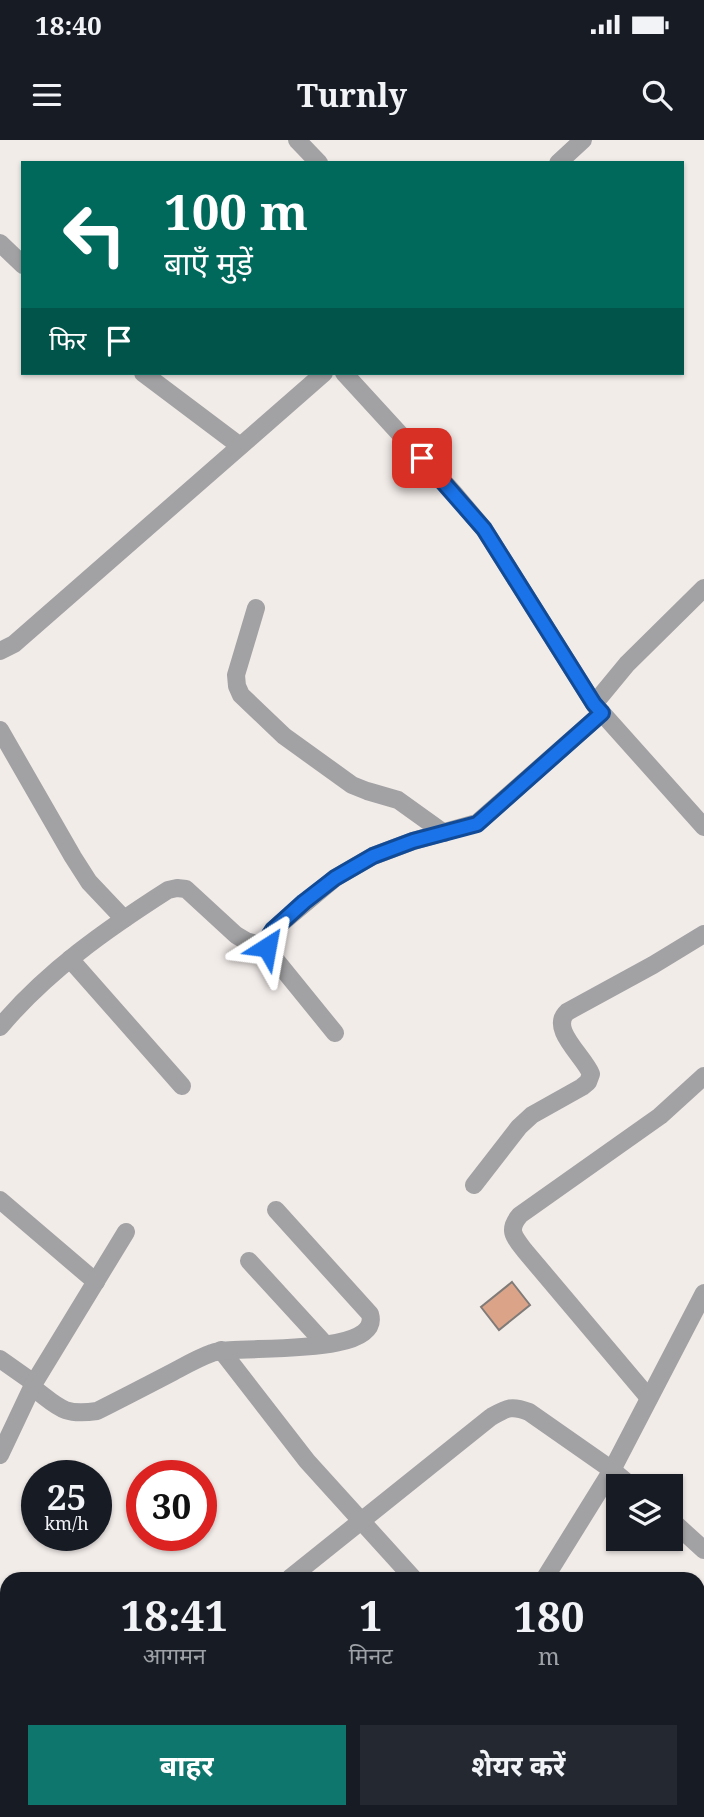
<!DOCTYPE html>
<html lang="hi">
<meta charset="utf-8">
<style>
body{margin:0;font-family:"Noto Serif","Noto Sans Devanagari",serif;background:#242831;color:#f1f3f6;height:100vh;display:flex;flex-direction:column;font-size:26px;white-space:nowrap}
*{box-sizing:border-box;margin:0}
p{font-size:23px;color:#9ea1a6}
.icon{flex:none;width:38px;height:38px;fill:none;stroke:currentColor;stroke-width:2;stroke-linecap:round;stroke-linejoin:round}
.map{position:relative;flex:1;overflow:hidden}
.side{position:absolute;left:0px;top:1432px;width:705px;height:247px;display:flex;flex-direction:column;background:#171b24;border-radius:21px 21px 0 0;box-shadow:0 2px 5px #0004}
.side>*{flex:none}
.hud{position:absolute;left:21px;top:21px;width:663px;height:214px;border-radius:0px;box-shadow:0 2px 5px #0004;background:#00695c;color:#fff;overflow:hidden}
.buttons{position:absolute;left:606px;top:1334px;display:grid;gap:14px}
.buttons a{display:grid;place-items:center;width:77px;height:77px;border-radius:0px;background:#171b24;box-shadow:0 2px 5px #0004;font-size:35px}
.speed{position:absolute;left:21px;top:1320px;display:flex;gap:14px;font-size:35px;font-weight:700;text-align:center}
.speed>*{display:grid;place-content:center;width:91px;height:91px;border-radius:50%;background:#171b24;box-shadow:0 2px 5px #0004;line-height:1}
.speed small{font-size:18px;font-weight:400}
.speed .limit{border:10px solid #d22;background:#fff;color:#111}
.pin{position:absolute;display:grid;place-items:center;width:60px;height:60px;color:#fff;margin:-30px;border-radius:14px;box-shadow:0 4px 10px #0006}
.me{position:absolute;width:77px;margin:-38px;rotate:34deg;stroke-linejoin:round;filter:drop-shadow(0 0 5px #0008)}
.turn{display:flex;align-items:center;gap:24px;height:147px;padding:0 28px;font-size:32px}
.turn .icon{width:91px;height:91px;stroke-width:2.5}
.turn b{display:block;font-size:49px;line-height:60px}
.then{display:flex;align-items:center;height:66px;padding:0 28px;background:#0003;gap:14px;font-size:26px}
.eta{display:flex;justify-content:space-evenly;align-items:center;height:119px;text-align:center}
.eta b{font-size:42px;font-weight:700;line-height:49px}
.primary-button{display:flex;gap:14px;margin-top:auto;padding:14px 28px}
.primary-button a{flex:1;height:80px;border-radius:0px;background:#0f766e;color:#fff;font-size:28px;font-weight:700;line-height:80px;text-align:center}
.primary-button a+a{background:#242831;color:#f1f3f6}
.status{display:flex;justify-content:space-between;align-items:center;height:49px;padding:0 35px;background:#171b24;direction:ltr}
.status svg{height:19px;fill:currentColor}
header{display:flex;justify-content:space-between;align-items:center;height:91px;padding:0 28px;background:#171b24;font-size:32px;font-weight:700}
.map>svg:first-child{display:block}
.building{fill:#dba489;stroke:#807b78;stroke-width:2}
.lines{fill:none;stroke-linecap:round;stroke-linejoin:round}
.minor{stroke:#a2a2a4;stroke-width:18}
.route-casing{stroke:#114b97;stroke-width:18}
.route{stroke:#1a73e8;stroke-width:12}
</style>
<div class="status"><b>18:40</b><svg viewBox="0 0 49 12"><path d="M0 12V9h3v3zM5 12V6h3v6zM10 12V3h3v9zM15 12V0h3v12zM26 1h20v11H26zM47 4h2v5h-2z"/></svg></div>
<header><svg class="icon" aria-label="menu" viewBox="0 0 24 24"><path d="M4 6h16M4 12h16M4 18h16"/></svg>Turnly<svg class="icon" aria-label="search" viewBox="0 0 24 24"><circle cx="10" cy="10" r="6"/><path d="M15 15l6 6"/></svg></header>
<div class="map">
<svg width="704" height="1677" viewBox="0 0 704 1677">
<rect width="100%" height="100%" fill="#f2ece9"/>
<path class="building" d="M512,1142l18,23 -31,25 -18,-23z"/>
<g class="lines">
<g class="minor">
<path d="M297,0l22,23"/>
<path d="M558,23l25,-23"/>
<path d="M0,103l23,22"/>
<path d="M143,233l97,73"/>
<path d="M344,233l109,119 31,37 110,175 110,123"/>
<path d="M256,468l-20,67 1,11 4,9 43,41 68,49 15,6 31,9 46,33"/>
<path d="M0,511l14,-7 310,-271"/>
<path d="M594,564l33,-40 77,-76"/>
<path d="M0,590l73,127 16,25 35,37"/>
<path d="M70,819l112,127"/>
<path d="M0,887c47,-56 107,-98 168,-137l9,-2 9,1 50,46 10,6 20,6"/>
<path d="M335,893l-65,-80c-5,-9 -2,-15 3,-23l62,-52 38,-22 40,-15 64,-18 125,-110"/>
<path d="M474,1045l45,-58 13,-12 50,-28 6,-5 3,-8c-7,-18 -42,-45 -24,-62l86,-47 51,-31"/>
<path d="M0,1060l96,82"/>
<path d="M249,1121l76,83"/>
<path d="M221,1210l86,111 106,117"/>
<path d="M0,1219l34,24"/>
<path d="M32,1247c27,20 30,29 65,24 26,-13 51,-26 76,-39 13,-7 25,-14 39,-19 22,-9 171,6 158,-39l-94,-104"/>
<path d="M649,1258l-124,-147c-11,-14 -18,-21 -5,-36l140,-99 44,-40"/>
<path d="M0,1315l34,-72 92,-151"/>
<path d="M670,1379l34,31"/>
<path d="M290,1438l201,-161c16,-9 20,-12 38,-5l83,58 19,16"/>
<path d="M545,1438l67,-108 92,-177"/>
<path d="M0,1669l6,8"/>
<path d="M19,1677l5,-6"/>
<path d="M411,1677l1,-6"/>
</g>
</g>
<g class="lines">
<g class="route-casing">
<path id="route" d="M267,807v-8l6,-9 31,-28 31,-24 38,-22 40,-15 64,-17 125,-111 -8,-9 -110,-175 -62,-71"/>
</g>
<use href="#route" class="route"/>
</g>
</svg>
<div class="buttons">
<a><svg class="icon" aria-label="layers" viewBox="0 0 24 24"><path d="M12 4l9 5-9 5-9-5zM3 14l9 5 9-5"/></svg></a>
</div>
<div class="speed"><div>25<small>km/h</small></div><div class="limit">30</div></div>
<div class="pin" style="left:422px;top:318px;background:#d93025"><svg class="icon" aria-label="arrive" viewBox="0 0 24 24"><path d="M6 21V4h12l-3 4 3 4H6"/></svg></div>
<svg class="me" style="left:267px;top:807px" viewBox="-20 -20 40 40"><path d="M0-17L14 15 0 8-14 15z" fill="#1a73e8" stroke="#fff" stroke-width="4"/></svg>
<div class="hud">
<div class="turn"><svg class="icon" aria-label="left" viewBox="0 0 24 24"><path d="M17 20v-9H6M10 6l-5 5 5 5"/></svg><div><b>100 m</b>बाएँ मुड़ें</div></div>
<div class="then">फिर<svg class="icon" aria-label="arrive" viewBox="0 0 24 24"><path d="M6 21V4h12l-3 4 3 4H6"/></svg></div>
</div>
<section class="side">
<div class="eta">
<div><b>18:41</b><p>आगमन</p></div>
<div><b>1</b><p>मिनट</p></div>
<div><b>180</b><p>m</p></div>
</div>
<div class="primary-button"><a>बाहर</a><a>शेयर करें</a></div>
</section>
</div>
